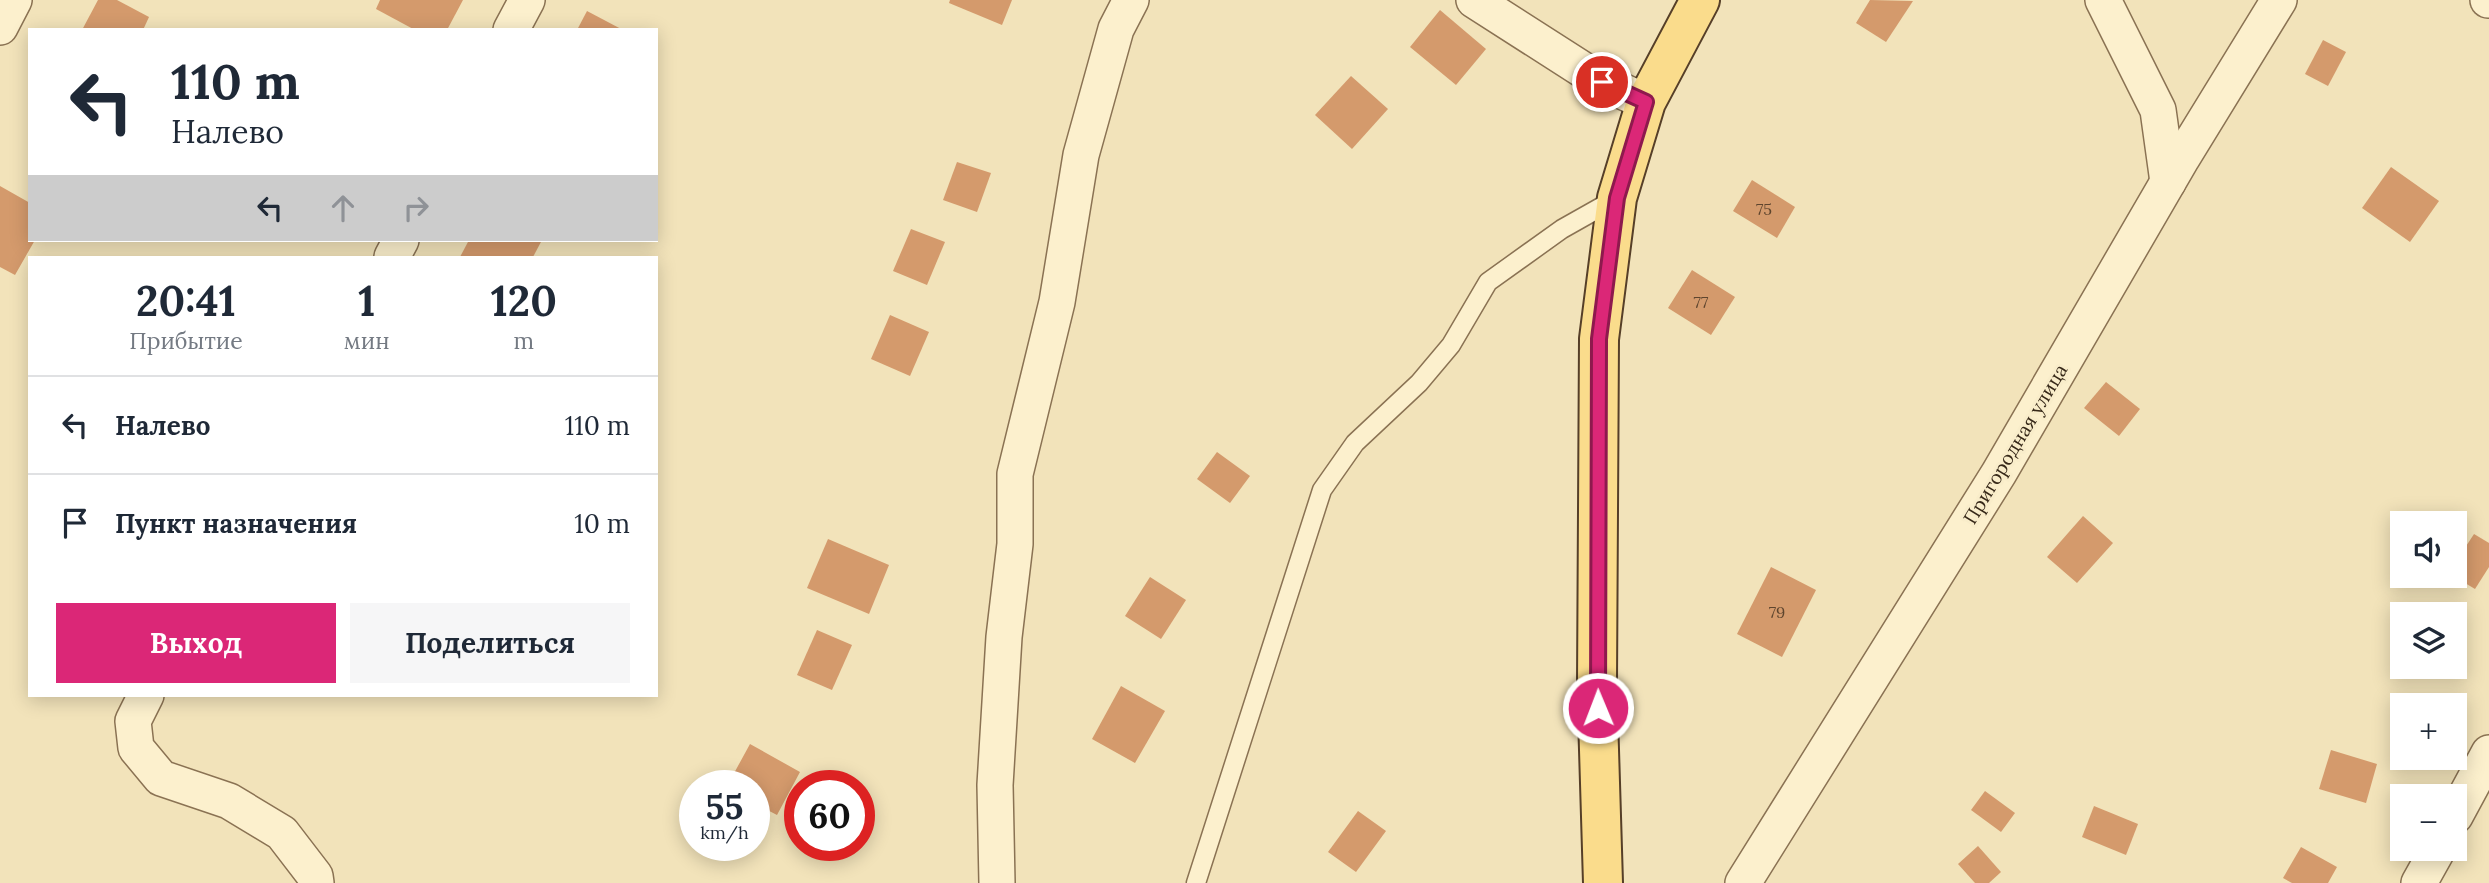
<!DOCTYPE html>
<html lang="ru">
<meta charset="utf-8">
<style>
body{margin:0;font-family:Lora,serif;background:#f6f6f7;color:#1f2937;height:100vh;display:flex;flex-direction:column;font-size:26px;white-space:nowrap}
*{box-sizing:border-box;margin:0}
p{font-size:23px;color:#747a83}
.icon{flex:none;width:38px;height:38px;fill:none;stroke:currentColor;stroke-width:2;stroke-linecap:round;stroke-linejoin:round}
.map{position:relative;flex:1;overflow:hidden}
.side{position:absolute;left:28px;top:256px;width:630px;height:441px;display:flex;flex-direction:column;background:#fff;border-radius:0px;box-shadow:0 4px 18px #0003}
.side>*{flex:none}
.guide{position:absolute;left:28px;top:28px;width:630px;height:214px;border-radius:0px;box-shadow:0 4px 18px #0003;background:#fff;color:#1f2937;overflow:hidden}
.buttons{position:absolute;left:2390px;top:511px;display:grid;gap:14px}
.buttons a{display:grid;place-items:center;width:77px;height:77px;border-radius:0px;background:#fff;box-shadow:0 4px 18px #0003;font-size:35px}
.speed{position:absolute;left:679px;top:770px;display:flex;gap:14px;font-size:35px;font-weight:700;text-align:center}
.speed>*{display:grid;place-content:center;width:91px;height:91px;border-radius:50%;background:#fff;box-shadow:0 4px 18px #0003;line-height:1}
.speed small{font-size:18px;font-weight:400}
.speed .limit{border:10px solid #d22;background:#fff;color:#111}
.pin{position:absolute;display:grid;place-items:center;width:60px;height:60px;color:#fff;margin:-30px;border:4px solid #fff;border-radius:50%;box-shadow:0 2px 7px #0007}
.me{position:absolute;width:77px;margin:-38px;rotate:359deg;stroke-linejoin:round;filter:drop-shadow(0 0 5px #0008)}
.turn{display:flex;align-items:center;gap:24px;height:147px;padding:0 28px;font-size:32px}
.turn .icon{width:91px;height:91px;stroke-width:2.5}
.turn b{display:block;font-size:49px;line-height:60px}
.lanes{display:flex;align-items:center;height:66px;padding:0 28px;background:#0003;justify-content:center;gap:35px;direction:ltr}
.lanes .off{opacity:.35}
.eta{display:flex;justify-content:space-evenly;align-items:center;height:119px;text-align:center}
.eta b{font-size:42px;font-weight:700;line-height:49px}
.primary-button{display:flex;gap:14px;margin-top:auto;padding:14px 28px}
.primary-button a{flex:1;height:80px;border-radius:0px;background:#db2777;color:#fff;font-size:28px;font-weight:700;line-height:80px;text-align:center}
.primary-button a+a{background:#f6f6f7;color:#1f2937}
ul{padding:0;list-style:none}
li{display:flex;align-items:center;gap:21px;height:98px;padding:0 28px;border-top:2px solid #e0e1e3}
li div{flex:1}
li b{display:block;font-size:26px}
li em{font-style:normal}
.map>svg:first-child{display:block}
.building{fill:#d49a6c}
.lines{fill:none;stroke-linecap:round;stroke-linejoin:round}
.lane-casing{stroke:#8a7253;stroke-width:21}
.street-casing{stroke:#8a7253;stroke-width:38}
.primary-casing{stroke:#563f28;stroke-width:42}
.lane{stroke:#fcf0cd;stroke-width:18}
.street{stroke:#fcf0cd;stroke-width:35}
.primary{stroke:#fadc8c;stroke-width:38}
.route-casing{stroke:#8e194d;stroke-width:18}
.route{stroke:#db2777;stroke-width:12}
.labels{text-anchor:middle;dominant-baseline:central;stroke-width:6;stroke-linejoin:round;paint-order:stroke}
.number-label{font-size:16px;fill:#5e452e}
.street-label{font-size:19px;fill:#372919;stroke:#f9edca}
</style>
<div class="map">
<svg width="2489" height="883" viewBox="0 0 2489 883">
<rect width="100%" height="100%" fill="#f2e3ba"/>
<g class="building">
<path d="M98,0h19l32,17 -6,13h-61z"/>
<path d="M380,0h83l-16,30h-32l-39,-21z"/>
<path d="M950,0h62l-10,25 -53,-22z"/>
<path d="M1870,0l43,1 -27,41 -30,-19z"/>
<path d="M1440,10l46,39 -30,36 -46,-38z"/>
<path d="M587,11l36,19h-46z"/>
<path d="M2323,40l23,12 -18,34 -23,-12z"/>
<path d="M1351,76l37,33 -36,40 -37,-34z"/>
<path d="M957,162l34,11 -14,39 -34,-12z"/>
<path d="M2391,167l48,34 -29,41 -48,-34z"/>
<path d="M1752,180l43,27 -18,31 -44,-27z"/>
<path d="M0,186l30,17v37h5l-20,35 -15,-8z"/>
<path d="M911,229l34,13 -18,43 -34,-14z"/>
<path d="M469,240h73l-9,17h-73z"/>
<path d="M1692,270l43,27 -24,38 -43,-27z"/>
<path d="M890,315l39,17 -19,44 -39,-17z"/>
<path d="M2106,382l34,27 -21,27 -35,-28z"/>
<path d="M1217,452l33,24 -20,27 -33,-24z"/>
<path d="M2083,516l30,27 -36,40 -30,-26z"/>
<path d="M2474,534l15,9v24l-14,22 -20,-12v-14z"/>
<path d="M828,539l61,26 -20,49 -62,-26z"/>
<path d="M1771,567l45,23 -34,67 -45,-23z"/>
<path d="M1150,577l36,23 -25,39 -36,-23z"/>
<path d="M817,630l35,15 -20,45 -35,-15z"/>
<path d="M1121,686l44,25 -30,52 -43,-24z"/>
<path d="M750,744l50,28 -23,43 -23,-12v-17h-27z"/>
<path d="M2331,750l46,14 -11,39 -47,-14z"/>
<path d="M1985,791l30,22 -14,19 -30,-22z"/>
<path d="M2094,806l44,18 -12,31 -44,-18z"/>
<path d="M1358,811l28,20 -30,41 -28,-20z"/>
<path d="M1978,846l23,26 -12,11h-14l-17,-19z"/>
<path d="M2301,847l36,20 -9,16h-36l-9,-5z"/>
</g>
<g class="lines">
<g class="lane-casing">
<path id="lane" d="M1196,883l126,-393 33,-47 64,-60 32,-38 37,-63 74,-53 55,-31"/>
</g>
<g class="street-casing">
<g id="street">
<path d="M1474,0l128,82 44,20"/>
<path d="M2103,0l55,110 10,72"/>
<path d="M2488,0h1"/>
<path d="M0,27l14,-27"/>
<path d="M511,30l16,-30"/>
<path d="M392,257l9,-17"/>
<path d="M146,695l-13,26 3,27 25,30 68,23 53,32 33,43 1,7"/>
<path d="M2455,816l34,-63"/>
<path d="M997,883l-2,-98 9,-148 11,-93v-70l42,-172 24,-147 35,-126 15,-29"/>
<path d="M1743,883l256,-410 183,-315 97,-158"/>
<path d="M2419,883l19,-34"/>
</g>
</g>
<g class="primary-casing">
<path id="primary" d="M1603,883l-6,-200 2,-344 18,-141 29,-96 54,-102"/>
</g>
<use href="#lane" class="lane"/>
<use href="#street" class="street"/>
<use href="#primary" class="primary"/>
</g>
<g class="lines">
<g class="route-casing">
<path id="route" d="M1598,708l1,-369 18,-141 29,-96 -44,-20"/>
</g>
<use href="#route" class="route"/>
</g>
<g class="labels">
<g class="number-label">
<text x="1764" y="209">75</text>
<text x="1701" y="302">77</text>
<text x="1777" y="612">79</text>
</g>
<g class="street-label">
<text transform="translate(2015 444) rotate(-59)">Пригородная улица</text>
</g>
</g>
</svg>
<div class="buttons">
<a><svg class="icon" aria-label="sound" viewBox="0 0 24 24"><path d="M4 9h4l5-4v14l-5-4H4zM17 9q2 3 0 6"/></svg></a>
<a><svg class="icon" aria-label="layers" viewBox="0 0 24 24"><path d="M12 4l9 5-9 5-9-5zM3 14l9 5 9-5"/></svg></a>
<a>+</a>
<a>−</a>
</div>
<div class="speed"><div>55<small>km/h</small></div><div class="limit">60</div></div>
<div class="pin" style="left:1602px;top:82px;background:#d93025"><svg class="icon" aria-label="arrive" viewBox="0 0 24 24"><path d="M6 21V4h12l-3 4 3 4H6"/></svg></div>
<svg class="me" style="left:1598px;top:708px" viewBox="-20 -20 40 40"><circle r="17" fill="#db2777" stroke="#fff" stroke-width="3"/><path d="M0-11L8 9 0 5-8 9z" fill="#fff"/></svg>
<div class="guide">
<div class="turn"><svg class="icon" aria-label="left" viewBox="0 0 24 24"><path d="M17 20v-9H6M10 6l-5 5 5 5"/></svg><div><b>110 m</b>Налево</div></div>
<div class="lanes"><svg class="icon" aria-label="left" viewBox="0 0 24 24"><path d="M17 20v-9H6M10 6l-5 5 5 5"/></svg><svg class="icon off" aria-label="ahead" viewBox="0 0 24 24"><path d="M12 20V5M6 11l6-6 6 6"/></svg><svg class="icon off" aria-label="right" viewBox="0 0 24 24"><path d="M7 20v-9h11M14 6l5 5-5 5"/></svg></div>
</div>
<section class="side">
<div class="eta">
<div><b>20:41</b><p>Прибытие</p></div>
<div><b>1</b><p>мин</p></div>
<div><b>120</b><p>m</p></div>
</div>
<ul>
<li><svg class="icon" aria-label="left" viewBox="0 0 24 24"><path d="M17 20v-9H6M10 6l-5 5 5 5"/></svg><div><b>Налево</b></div><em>110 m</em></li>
<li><svg class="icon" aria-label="arrive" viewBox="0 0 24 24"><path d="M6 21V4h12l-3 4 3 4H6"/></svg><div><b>Пункт назначения</b></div><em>10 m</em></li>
</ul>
<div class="primary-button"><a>Выход</a><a>Поделиться</a></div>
</section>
</div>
